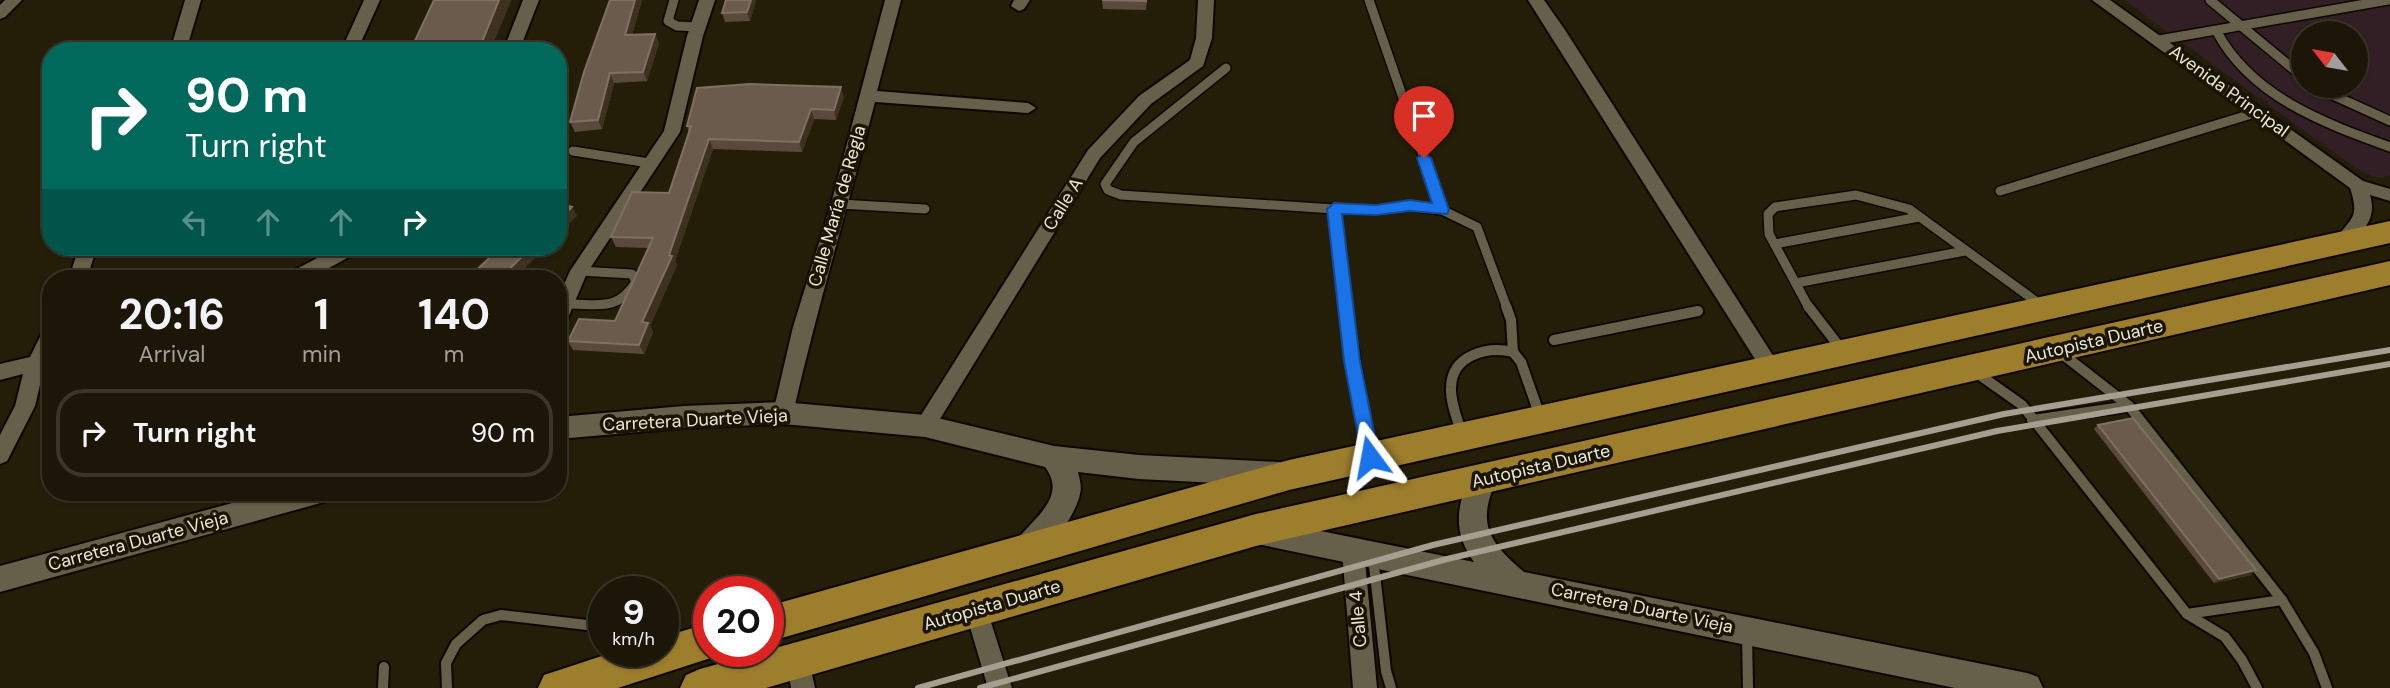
<!DOCTYPE html>
<meta charset="utf-8">
<style>
body{margin:0;font-family:"DM Sans",sans-serif;background:#241f11;color:#f1f3f6;height:100vh;display:flex;flex-direction:column;font-size:26px;white-space:nowrap}
*{box-sizing:border-box;margin:0}
p{font-size:23px;color:#a09f9b}
.icon{flex:none;width:38px;height:38px;fill:none;stroke:currentColor;stroke-width:2;stroke-linecap:round;stroke-linejoin:round}
.map{position:relative;flex:1;overflow:hidden}
.drawer{position:absolute;left:42px;top:270px;width:525px;height:231px;display:flex;flex-direction:column;background:#1b1607;border-radius:28px;box-shadow:0 2px 5px #0004,0 0 0 2px #393528}
.drawer>*{flex:none}
.guide{position:absolute;left:42px;top:42px;width:525px;height:214px;border-radius:28px;box-shadow:0 2px 5px #0004,0 0 0 2px #393528;background:#00695c;color:#fff;overflow:hidden}
.needle{width:46px;rotate:301deg}
.tools{position:absolute;left:2291px;top:21px;display:grid;gap:14px}
.tools a{display:grid;place-items:center;width:77px;height:77px;border-radius:50%;background:#1b1607;box-shadow:0 2px 5px #0004,0 0 0 2px #393528;font-size:35px}
.speed{position:absolute;left:588px;top:576px;display:flex;gap:14px;font-size:35px;font-weight:700;text-align:center}
.speed>*{display:grid;place-content:center;width:91px;height:91px;border-radius:50%;background:#1b1607;box-shadow:0 2px 5px #0004,0 0 0 2px #393528;line-height:1}
.speed small{font-size:18px;font-weight:400}
.speed .limit{border:10px solid #d22;background:#fff;color:#111}
.pin{position:absolute;display:grid;place-items:center;width:60px;height:60px;color:#fff;margin:-72px -30px;border-radius:50% 50% 50% 0;rotate:-45deg;box-shadow:0 0 7px #0007}
.pin .icon{rotate:45deg}
.me{position:absolute;width:77px;margin:-38px;rotate:347deg;stroke-linejoin:round;filter:drop-shadow(0 0 5px #0008)}
.turn{display:flex;align-items:center;gap:24px;height:147px;padding:0 28px;font-size:32px}
.turn .icon{width:91px;height:91px;stroke-width:2.5}
.turn b{display:block;font-size:49px;line-height:60px}
.lanes{display:flex;align-items:center;height:66px;padding:0 28px;background:#0003;justify-content:center;gap:35px;direction:ltr}
.lanes .off{opacity:.35}
.eta{display:flex;justify-content:space-evenly;align-items:center;height:119px;text-align:center}
.eta b{font-size:42px;font-weight:700;line-height:49px}
ul{padding:0;list-style:none}
li{display:flex;align-items:center;gap:21px;height:88px;margin:0 14px 10px;padding:0 14px;border:4px solid #393528;border-radius:28px}
li div{flex:1}
li b{display:block;font-size:26px}
li em{font-style:normal}
.map>svg:first-child{display:block}
.commercial{fill:#311f25;fill-rule:evenodd}
.lines{fill:none;stroke-linecap:round;stroke-linejoin:round}
.service-far1-casing{stroke:#0d0700;stroke-width:12}
.service-casing{stroke:#0d0700;stroke-width:14}
.minor-casing{stroke:#0d0700;stroke-width:4}
.secondary-casing{stroke:#0d0700;stroke-width:4}
.motorway-casing{stroke:#0d0700;stroke-width:4}
.service-far1{stroke:#665f49;stroke-width:9}
.service{stroke:#665f49;stroke-width:10}
.minor{fill:#665f49;fill-rule:evenodd}
.secondary{fill:#665f49;fill-rule:evenodd}
.motorway{fill:#9d7e2d;fill-rule:evenodd}
.rail{stroke:#a49f90;stroke-width:6}
.wall{fill:#5b4a3b}
.shaded-wall{fill:#3e3120}
.building{fill:#6a5b4c;stroke:#7e7062;stroke-width:2}
.route{fill:#1a73e8;stroke:#114b97;stroke-width:2}
.labels{text-anchor:middle;dominant-baseline:central;stroke-width:7;stroke-linejoin:round;paint-order:stroke}
.street-label{font-size:18px;fill:#eae6da;stroke:#1a1402}
</style>
<div class="map">
<svg width="2390" height="688" viewBox="0 0 2390 688">
<rect width="100%" height="100%" fill="#241e09"/>
<path class="commercial" d="M2124,0h266v175l-8,3 -11,-2 -14,-7zM2303,33h53v53h-53z"/>
<g class="lines">
<g class="service-far1-casing">
<g id="service-far1">
<path d="M674,0l-6,21 9,5 21,1"/>
<path d="M1369,0l73,210"/>
<path d="M2210,0l93,77"/>
<path d="M2217,32c35,65 107,91 173,115"/>
<path d="M2159,40l229,-40"/>
<path d="M1226,68l-92,74 -29,42 3,6 13,5 213,14"/>
<path d="M2313,86l77,35"/>
<path d="M573,151l76,12"/>
<path d="M2000,191l258,-79"/>
<path d="M840,204l85,5"/>
<path d="M1775,244l144,-27"/>
<path d="M1796,283l169,-32"/>
<path d="M564,304c34,-1 52,9 72,-22l-4,-8 -53,-3"/>
<path d="M1346,308l-12,-99 42,1 34,-4 32,4 35,17 30,81"/>
<path d="M1809,308l-40,-74 -1,-20 7,-7 81,-12 53,14 132,96"/>
</g>
</g>
<g class="service-casing">
<g id="service">
<path d="M1346,306l24,149"/>
<path d="M1506,306l5,14 2,32"/>
<path d="M1808,306l34,44"/>
<path d="M1554,340l144,-29"/>
<path d="M2061,353l68,53 153,194 32,53 13,35"/>
<path d="M1974,371l48,34 165,209 38,23 17,23 15,28"/>
<path d="M2032,420l97,-14"/>
<path d="M1462,435c-4,-15 -12,-32 -11,-48 1,-32 36,-41 62,-35l8,10 19,54"/>
<path d="M1373,557l13,114 5,17"/>
<path d="M2187,614l95,-14"/>
<path d="M1747,633l1,55"/>
<path d="M383,688l1,-21"/>
<path d="M447,688l-1,-25 10,-19 27,-24 18,-5 103,12"/>
</g>
</g>
<g class="minor-casing">
<g id="minor">
<path d="M5,0h17l-17,17 -5,2v-14z"/>
<path d="M185,0h16l-15,51h-16z"/>
<path d="M364,0h16l-23,51h-16z"/>
<path d="M523,0h16l-20,51h-16z"/>
<path d="M699,0h16l-12,36 -23,96 -93,141 -22,52 -7,2v-29l12,-27 94,-140 23,-95z"/>
<path d="M885,0h16l-24,91 151,12 8,5 -8,5 -153,-11c-27,104 -58,206 -82,311l-3,6 -7,2 -7,-2 -3,-6 20,-86 38,-123z"/>
<path d="M1014,0h16l-6,9 -5,2 -8,-5z"/>
<path d="M1198,0h16l-2,38 -9,28 -52,38 -51,54 -168,274 -7,2 -7,-2 -3,-6 3,-6 170,-270 51,-54 51,-36 6,-22z"/>
<path d="M1528,0h16l21,30 214,335 3,5 -3,5 -7,3 -7,-3z"/>
<path d="M2092,0h18l253,181 27,8v12l-20,-6c7,24 -6,34 -21,52h-12l-3,-5c15,-24 27,-22 16,-54z"/>
<path d="M79,247h18l-10,31h-18z"/>
<path d="M338,247h23l-3,5 -47,26h-24l2,-5z"/>
<path d="M51,327v39l-7,2 -9,38 -28,55 -7,3v-29l15,-29 8,-32 -23,6v-16l30,-7 14,-28z"/>
<path d="M1353,540l8,3 3,7 13,138h-24l-11,-138 3,-7z"/>
<path d="M976,600l8,3 3,7 25,78h-24l-23,-78 3,-7z"/>
<path d="M799,649l8,3 8,36h-24l-4,-28 4,-8z"/>
</g>
</g>
<g class="secondary-casing">
<g id="secondary">
<path d="M783,402l142,13 129,31 85,9 140,7 10,4 4,8 -4,8 -10,4 -140,-7 -61,-7c2,8 4,15 2,22 -3,18 -35,69 -55,69 -4,0 -7,-3 -10,-4l-5,-9c13,-26 61,-49 35,-83l-120,-30 -142,-13 -99,4 -126,11v-22l126,-11z"/>
<path d="M1483,467l10,4 4,8c-21,45 -8,63 27,93l503,101 11,4 5,11h-88l-698,-144 -10,-4 -5,-9 5,-9 10,-4 217,44c-23,-32 -17,-59 -1,-91z"/>
<path d="M273,492h58l-4,9 -10,3 -317,88v-26z"/>
</g>
</g>
<g class="motorway-casing">
<g id="motorway">
<path d="M2390,221v22l-1101,247 -521,152v-36l521,-146z"/>
<path d="M2390,261v24l-1134,261 -490,142h-86l6,-13 14,-6 556,-155z"/>
<path d="M709,623v28h15l-1,3 -105,34h-80l6,-13 73,-24h46v-14z"/>
</g>
</g>
<use href="#service-far1" class="service-far1"/>
<use href="#service" class="service"/>
<use href="#minor" class="minor"/>
<use href="#secondary" class="secondary"/>
<use href="#motorway" class="motorway"/>
<g class="rail">
<path d="M918,688l515,-143 571,-131 386,-64"/>
<path d="M980,688l467,-129 550,-128 393,-67"/>
</g>
</g>
<g class="wall">
<path d="M511,0l-21,51h-74l-3,-6z"/>
<path d="M642,0l-10,35 27,8 -12,38 -33,2 -12,46 -27,3 -5,-10z"/>
<path d="M756,0l-6,21 -25,1 -3,-9z"/>
<path d="M1102,0h45l-1,10 -43,-1z"/>
<path d="M844,97l-8,23 -22,-1 -12,33 -89,-3 -38,112 2,4 -27,61 3,6 -9,22 -71,-4 -5,-9 47,-20 34,-73 -33,-1 -5,-10 58,-44 20,-60 -2,-7z"/>
<path d="M2098,425l153,150 -37,8 -120,-154z"/>
</g>
<g class="shaded-wall">
<path d="M499,0h12l-21,51h-3l-5,-9z"/>
<path d="M635,0h7l-13,45 -4,-10z"/>
<path d="M751,0h5l-6,21 -3,-9z"/>
<path d="M655,34l4,9 -12,38 -4,-9z"/>
<path d="M610,73l4,10 -12,46 -4,-9z"/>
<path d="M841,87l3,10 -8,23 -2,-10z"/>
<path d="M811,109l3,10 -12,33 -3,-10z"/>
<path d="M709,139l4,10 -38,112 2,4 -27,61 3,6 -9,22 -5,-9 3,-23z"/>
<path d="M572,207l5,9 -19,19v-14z"/>
<path d="M532,247h14l-31,31h-15z"/>
<path d="M2256,570l-5,5 -37,8 5,-4z"/>
</g>
<g class="building">
<path d="M434,0h65l-17,42 -69,3z"/>
<path d="M610,0h25l-10,35 30,-1 -12,38 -33,1 -12,47 -28,2 14,-50z"/>
<path d="M726,0h25l-4,12 -25,1z"/>
<path d="M1102,0h44v1z"/>
<path d="M750,84l91,3 -7,23 -23,-1 -12,33 -90,-3 -40,116 3,1 -30,66 6,1 -9,22 -71,-4 11,-22 36,2 38,-83 -42,-1 21,-45 37,1 22,-67h-4l10,-38z"/>
<path d="M558,202l14,5 -14,14z"/>
<path d="M501,247h31l-32,31h-32z"/>
<path d="M2133,418l123,152 -37,9 -121,-154z"/>
</g>
<path class="route" d="M1424,153l7,5 18,52 -2,4 -37,-3 -34,4 -34,-1 18,147 19,96 -3,5h-12l-2,-5 -18,-96 -17,-152 7,-6 42,2 34,-5 22,3 -15,-45z"/>
<g class="labels">
<g class="street-label">
<text transform="translate(2229 91) rotate(36)">Avenida Principal</text>
<text transform="translate(1063 204) rotate(-58)">Calle A</text>
<text transform="translate(837 206) rotate(-74)">Calle María de Regla</text>
<text transform="translate(2094 341) rotate(-13)">Autopista Duarte</text>
<text transform="translate(695 420) rotate(-3)">Carretera Duarte Vieja</text>
<text transform="translate(1541 466) rotate(-13)">Autopista Duarte</text>
<text transform="translate(138 541) rotate(-15)">Carretera Duarte Vieja</text>
<text transform="translate(992 605) rotate(-16)">Autopista Duarte</text>
<text transform="translate(1642 608) rotate(12)">Carretera Duarte Vieja</text>
<text transform="translate(1358 619) rotate(-95)">Calle 4</text>
</g>
</g>
</svg>
<div class="tools">
<a><svg class="needle" viewBox="-14 -14 28 28"><path d="M0-13l5 13h-10z" fill="#e53935"/><path d="M0 13l5-13h-10z" fill="#a09f9b"/></svg></a>
</div>
<div class="speed"><div>9<small>km/h</small></div><div class="limit">20</div></div>
<div class="pin" style="left:1424px;top:158px;background:#d93025"><svg class="icon" aria-label="arrive" viewBox="0 0 24 24"><path d="M6 21V4h12l-3 4 3 4H6"/></svg></div>
<svg class="me" style="left:1370px;top:457px" viewBox="-20 -20 40 40"><path d="M0-17L14 15 0 8-14 15z" fill="#1a73e8" stroke="#fff" stroke-width="4"/></svg>
<div class="guide">
<div class="turn"><svg class="icon" aria-label="right" viewBox="0 0 24 24"><path d="M7 20v-9h11M14 6l5 5-5 5"/></svg><div><b>90 m</b>Turn right</div></div>
<div class="lanes"><svg class="icon off" aria-label="left" viewBox="0 0 24 24"><path d="M17 20v-9H6M10 6l-5 5 5 5"/></svg><svg class="icon off" aria-label="ahead" viewBox="0 0 24 24"><path d="M12 20V5M6 11l6-6 6 6"/></svg><svg class="icon off" aria-label="ahead" viewBox="0 0 24 24"><path d="M12 20V5M6 11l6-6 6 6"/></svg><svg class="icon" aria-label="right" viewBox="0 0 24 24"><path d="M7 20v-9h11M14 6l5 5-5 5"/></svg></div>
</div>
<section class="drawer">
<div class="eta">
<div><b>20:16</b><p>Arrival</p></div>
<div><b>1</b><p>min</p></div>
<div><b>140</b><p>m</p></div>
</div>
<ul>
<li><svg class="icon" aria-label="right" viewBox="0 0 24 24"><path d="M7 20v-9h11M14 6l5 5-5 5"/></svg><div><b>Turn right</b></div><em>90 m</em></li>
</ul>
</section>
</div>
